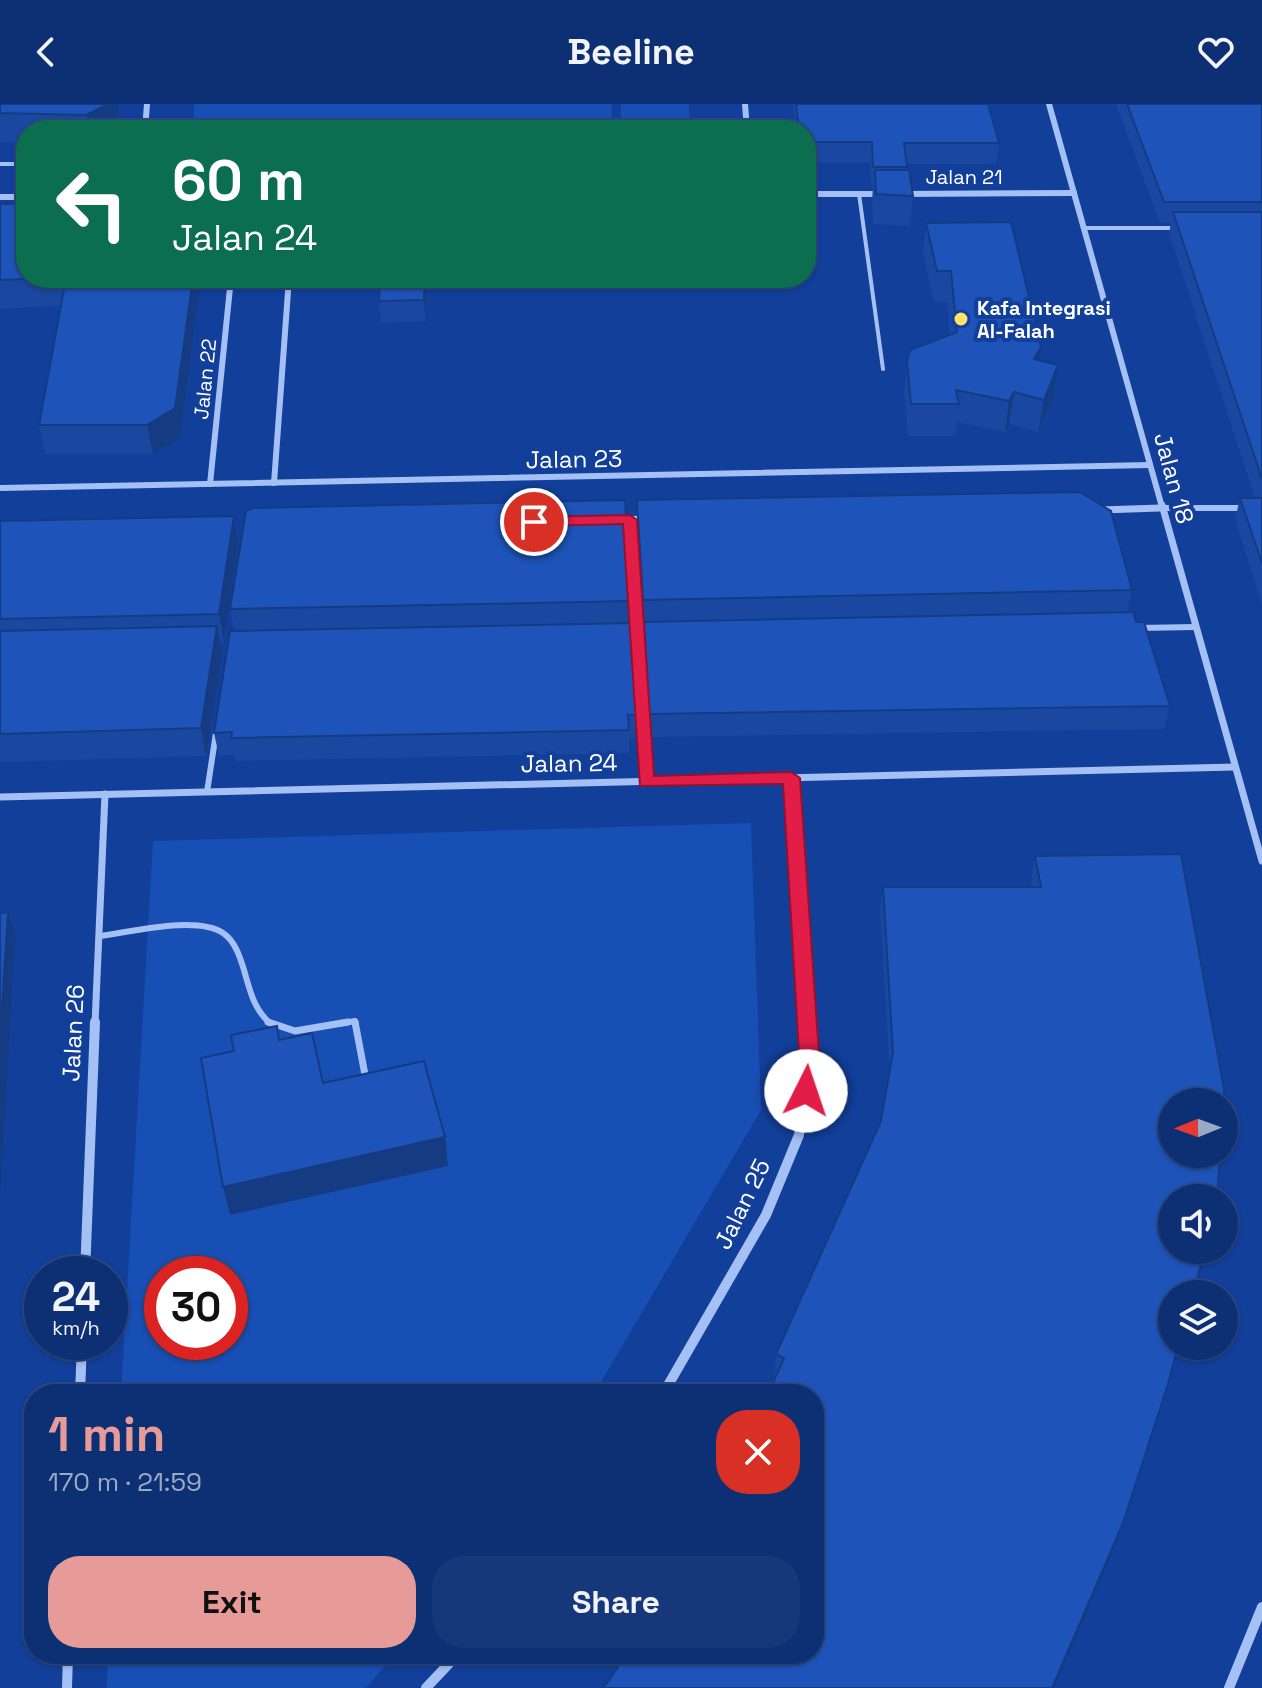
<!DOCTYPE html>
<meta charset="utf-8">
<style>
body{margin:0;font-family:"Space Grotesk",sans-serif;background:#163779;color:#f1f3f6;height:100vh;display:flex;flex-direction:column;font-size:30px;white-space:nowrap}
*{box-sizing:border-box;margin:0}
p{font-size:26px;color:#9aa9c5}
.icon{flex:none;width:44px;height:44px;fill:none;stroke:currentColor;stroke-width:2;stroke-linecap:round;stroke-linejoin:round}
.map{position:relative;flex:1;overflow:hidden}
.panel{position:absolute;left:24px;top:1280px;width:800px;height:280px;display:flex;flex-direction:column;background:#0d2f74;border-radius:32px;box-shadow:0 2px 6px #0004,0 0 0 2px #2d4a86}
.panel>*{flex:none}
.banner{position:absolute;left:16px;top:16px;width:800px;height:168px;border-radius:32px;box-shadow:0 2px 6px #0004,0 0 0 2px #2d4a86;background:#0b6e4f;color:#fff;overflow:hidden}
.needle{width:52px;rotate:269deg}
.tools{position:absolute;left:1158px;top:984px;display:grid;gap:16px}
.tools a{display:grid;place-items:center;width:80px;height:80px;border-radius:50%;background:#0d2f74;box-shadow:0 2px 6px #0004,0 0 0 2px #2d4a86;font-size:40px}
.speed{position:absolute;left:24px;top:1152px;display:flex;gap:16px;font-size:40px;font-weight:700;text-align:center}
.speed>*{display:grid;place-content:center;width:104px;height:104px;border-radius:50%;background:#0d2f74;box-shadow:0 2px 6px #0004,0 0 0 2px #2d4a86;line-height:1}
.speed small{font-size:20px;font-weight:400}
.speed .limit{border:12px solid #d22;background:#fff;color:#111}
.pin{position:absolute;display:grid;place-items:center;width:68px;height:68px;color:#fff;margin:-34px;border:4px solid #fff;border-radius:50%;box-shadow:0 2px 8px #0007}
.me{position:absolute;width:88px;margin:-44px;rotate:4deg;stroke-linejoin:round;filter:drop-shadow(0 0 6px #0008)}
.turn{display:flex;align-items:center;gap:28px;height:168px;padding:0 24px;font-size:36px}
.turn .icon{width:104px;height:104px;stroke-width:2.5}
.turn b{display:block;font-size:56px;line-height:68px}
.round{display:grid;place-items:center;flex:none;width:84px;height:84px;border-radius:32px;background:#163779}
.headline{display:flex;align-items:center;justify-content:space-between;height:136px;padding:0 24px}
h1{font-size:48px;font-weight:600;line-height:60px;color:#e69b98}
.primary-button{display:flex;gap:16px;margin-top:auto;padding:16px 24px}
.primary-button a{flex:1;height:92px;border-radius:32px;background:#e69b98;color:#111;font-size:32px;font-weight:600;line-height:92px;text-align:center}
.primary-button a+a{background:#163779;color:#f1f3f6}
header{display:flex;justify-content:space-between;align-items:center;height:104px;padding:0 24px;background:#0d2f74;font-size:36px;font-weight:600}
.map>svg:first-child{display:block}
.green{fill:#184fb5;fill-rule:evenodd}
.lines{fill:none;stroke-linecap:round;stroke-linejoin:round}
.service-far2{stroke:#a4c0f4;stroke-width:4}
.service-far1{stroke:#a4c0f4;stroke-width:6}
.service{stroke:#a4c0f4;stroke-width:7}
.minor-far2{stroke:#a4c0f4;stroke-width:6}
.minor-far1{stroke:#a4c0f4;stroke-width:7}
.minor{stroke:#a4c0f4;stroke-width:10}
.wall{fill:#1a48a0}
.shaded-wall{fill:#153b82}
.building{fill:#1e54ba;stroke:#153b82;stroke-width:2}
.route{fill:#e11d48;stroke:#92132f;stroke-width:2}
.poi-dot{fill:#ffe267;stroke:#113f9a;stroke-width:3}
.labels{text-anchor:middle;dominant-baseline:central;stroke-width:8;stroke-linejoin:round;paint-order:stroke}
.far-street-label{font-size:20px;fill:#fff;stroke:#113f9a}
.far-poi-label{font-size:20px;font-weight:bold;fill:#fff;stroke:#113f9a;text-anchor:start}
.street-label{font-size:24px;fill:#fff;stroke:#113f9a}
</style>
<header><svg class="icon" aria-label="back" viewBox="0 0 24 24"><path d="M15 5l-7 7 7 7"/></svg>Beeline<svg class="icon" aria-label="heart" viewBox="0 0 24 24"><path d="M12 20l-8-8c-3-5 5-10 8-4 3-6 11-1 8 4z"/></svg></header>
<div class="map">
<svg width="1262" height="1584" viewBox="0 0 1262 1584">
<rect width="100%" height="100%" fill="#113f9a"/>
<g class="green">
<path d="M194,0h418l-1,26h-417z"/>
<path d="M621,0h68l1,26h-69z"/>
<path d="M751,719l10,287 -167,284h-473l32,-553zM162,1170h68v68h-68z"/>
<path d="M108,1550h287l-29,34h-259z"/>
</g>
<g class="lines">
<g class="service-far2">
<path d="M0,60h26"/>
<path d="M859,90l24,175"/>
<path d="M1085,124h89"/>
</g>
<g class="service-far1">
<path d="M1162,404h80"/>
<path d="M630,416l16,262"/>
<path d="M1138,524l57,-1"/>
<path d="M626,535h25"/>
<path d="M207,688l9,-59"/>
<path d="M100,832c31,-4 97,-21 123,-3 12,8 17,24 21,37 6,21 10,40 27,54"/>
<path d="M338,920l17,-3 1,3"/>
</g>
<g class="service">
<path d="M268,918l27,9 53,-9"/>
<path d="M355,918l11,58"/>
</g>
<g class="minor-far2">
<path d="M745,0l2,26"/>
<path d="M1049,0l113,403"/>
<path d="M145,26l2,-26"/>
<path d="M806,90h75"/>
<path d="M902,90l172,-1"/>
<path d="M0,93h26"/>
<path d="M274,379l15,-205"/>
<path d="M210,380l21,-206"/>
<path d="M0,384l1150,-23"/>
</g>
<g class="minor-far1">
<path d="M1162,401l100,356"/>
<path d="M1101,406l59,-2"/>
<path d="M617,416l31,-1"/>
<path d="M791,674l16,246"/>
<path d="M0,693l1235,-30"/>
<path d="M95,920l10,-230"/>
</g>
<g class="minor">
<path d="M85,1170l10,-252"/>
<path d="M80,1290l2,-52"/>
<path d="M663,1290l103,-179 33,-80 11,-66 -3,-47"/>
<path d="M67,1584l1,-34"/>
<path d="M426,1584l32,-34"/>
<path d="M1229,1584l33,-81"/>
</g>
</g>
<g class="wall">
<path d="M0,0h119l-1,26h-92v13l-26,-1z"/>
<path d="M793,0h195l11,39 -3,21h-90l1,6 6,26 -3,30 -37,-2 -1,-24 1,-12h-2l-1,-25h-64v-33h-10z"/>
<path d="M1116,0h146v500l-27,-84 5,-22h15l-86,-265 2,-10h-11z"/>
<path d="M0,100l26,74h175l-21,160 -27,16h-108l-6,-29 22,-119 -61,3z"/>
<path d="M926,119l115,124 -2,13 14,36 -15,36 -29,-8 -4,8 -48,-10 -2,14h-47l-4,-43 3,-32 43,-26 -3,-33h-13l-11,-49z"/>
<path d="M380,174h47l-1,43 -45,2 -2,-22z"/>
<path d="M481,174h78v10l-77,2z"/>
<path d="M637,396l495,90 -5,22 9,10 34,84 -6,23 -515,8 -12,-205z"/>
<path d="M234,412l4,28 -14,98h-4l2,12 -16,102 -206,6v-241z"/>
<path d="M631,497v22l6,92v22l-8,1v15l-394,8 -1,-6 -15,1 -5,-23 20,-102 -4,-22z"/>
<path d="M1181,750l-65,689 -302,111 -38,-278 -2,-1 2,-21 105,-233 9,-49 -10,-163 3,-22h149l-1,-8 4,-23z"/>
</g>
<g class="shaded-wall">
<path d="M108,0h11l-1,26h-29l-3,-15z"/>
<path d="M193,174h8l-21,160 -27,16 -6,-29z"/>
<path d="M425,174h2l-1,43 -2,-21z"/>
<path d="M1041,243l-5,32 -2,-20z"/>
<path d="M1058,261l-5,31 -15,36 6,-32z"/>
<path d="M1014,288l-5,32 -4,8 4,-31z"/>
<path d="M234,412l4,28 -14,98 -5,-28z"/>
<path d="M217,522l5,28 -16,102 -5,-28z"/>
<path d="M8,808l7,23 -15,264v-159z"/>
<path d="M445,1033l3,29 -218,49 -7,-28z"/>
<path d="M1123,1419l-7,20 -62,145h-2z"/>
</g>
<g class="building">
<path d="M0,0h108l-22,11 -86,-2z"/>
<path d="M796,0h192l11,39h-95l3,24h-34l-1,-25h-66v-12h-7z"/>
<path d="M1127,0h135v98h-98z"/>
<path d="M875,66h34l4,26 -37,-2z"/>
<path d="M26,99v75h29l-55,2v-76z"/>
<path d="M1173,108h89v267z"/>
<path d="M1011,118l30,125 -7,12 24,6 -14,35 -30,-8 -5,9 -53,-11 3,14h-48l-4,-43 3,-11 47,-18 -6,-61h-14l-11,-48z"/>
<path d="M66,174h127l-18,130 -28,17h-108z"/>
<path d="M380,174h45l-1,22 -45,1z"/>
<path d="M1080,388l31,19 21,79 -489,10 -6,-100z"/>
<path d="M1240,394h22v65z"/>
<path d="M625,396l6,101 -401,8 16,-98 7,-3z"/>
<path d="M234,412l-15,98 -219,5v-98z"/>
<path d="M1133,508l3,10h8l26,84 -521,8 -5,-92z"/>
<path d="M632,519l5,92h-9l1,15 -398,8 1,-6 -18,1 16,-102z"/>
<path d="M217,522l-16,102 -201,6v-103z"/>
<path d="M1181,750l43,235v13h-52v52h48l-3,44h-45v52h33l-12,44h-21v52h6l-10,38 -45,139 -71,165h-450l5,-5 20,-29h187v-260h-46l16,-36 -8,-4 105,-233 12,-69 -10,-165h158l-6,-31z"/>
<path d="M8,808l-8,128v-127z"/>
<path d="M277,922l2,14 33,-7 11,50 101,-22 21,76 -222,50 -22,-129 33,-7 -3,-16z"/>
</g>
<path class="route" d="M630,411l7,5 17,256 137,-4 9,6 20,291 -4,22 -10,8 -10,-8 4,-22 -17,-285 -143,2 -17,-262 -89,2 -7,-4 7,-5z"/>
<circle class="poi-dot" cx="961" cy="215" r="8"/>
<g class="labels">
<g class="far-street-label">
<text x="964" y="73">Jalan 21</text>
<text transform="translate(205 275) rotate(-84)">Jalan 22</text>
</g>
<g class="far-poi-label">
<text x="977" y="204">Kafa Integrasi<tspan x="977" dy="23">Al-Falah</tspan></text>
</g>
<g class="street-label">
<text transform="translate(574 355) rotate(-1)">Jalan 23</text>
<text transform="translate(1174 374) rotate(75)">Jalan 18</text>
<text transform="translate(569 659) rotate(-1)">Jalan 24</text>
<text transform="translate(73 929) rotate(-87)">Jalan 26</text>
<text transform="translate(742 1100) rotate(-64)">Jalan 25</text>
</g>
</g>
</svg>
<div class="tools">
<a><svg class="needle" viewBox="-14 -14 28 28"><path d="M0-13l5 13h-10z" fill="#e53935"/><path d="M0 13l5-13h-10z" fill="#9aa9c5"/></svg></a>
<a><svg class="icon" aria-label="sound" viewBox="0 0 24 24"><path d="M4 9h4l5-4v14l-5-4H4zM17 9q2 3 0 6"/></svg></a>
<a><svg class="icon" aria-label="layers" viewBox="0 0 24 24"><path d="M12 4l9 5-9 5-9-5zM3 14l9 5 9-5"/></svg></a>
</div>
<div class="speed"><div>24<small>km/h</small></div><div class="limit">30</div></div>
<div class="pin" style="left:534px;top:418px;background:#d93025"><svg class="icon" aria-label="arrive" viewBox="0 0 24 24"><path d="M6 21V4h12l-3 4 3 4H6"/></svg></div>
<svg class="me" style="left:806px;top:987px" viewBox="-20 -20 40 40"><circle r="19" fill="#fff"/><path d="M0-13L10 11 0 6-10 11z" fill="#e11d48"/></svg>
<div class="banner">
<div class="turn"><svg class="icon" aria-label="left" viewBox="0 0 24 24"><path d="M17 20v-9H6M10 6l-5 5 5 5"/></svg><div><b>60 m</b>Jalan 24</div></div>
</div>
<section class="panel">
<div class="headline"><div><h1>1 min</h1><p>170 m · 21:59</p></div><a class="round" style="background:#d93025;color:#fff"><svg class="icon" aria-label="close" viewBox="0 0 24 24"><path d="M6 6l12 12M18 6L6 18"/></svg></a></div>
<div class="primary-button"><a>Exit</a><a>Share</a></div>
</section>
</div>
